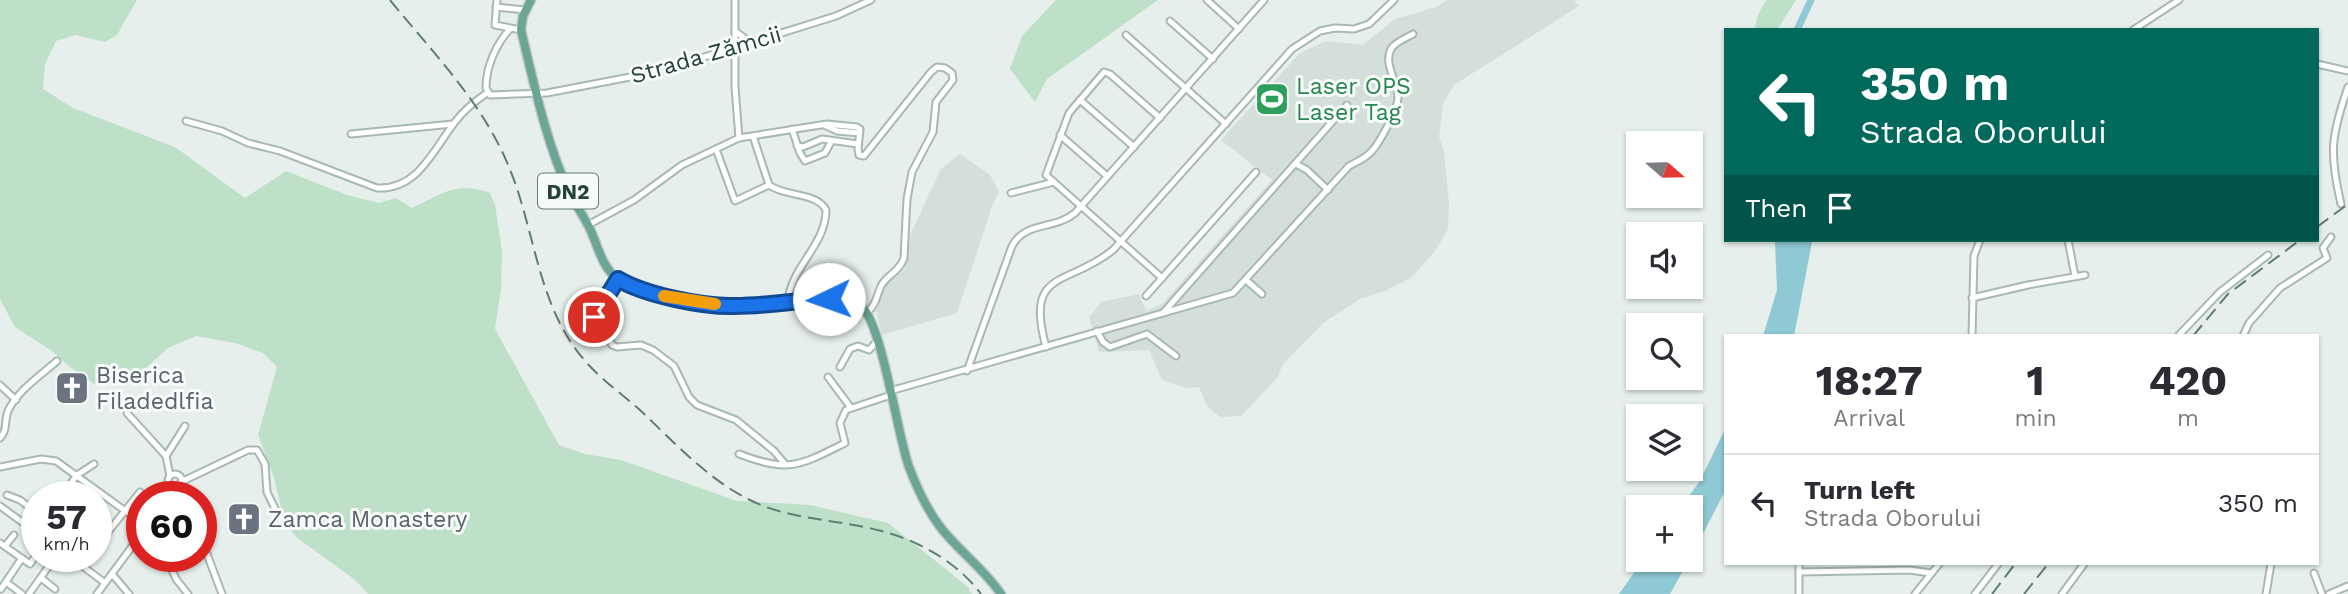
<!DOCTYPE html>
<meta charset="utf-8">
<style>
body{margin:0;font-family:"Work Sans",sans-serif;background:#f2f2f3;color:#2b2b33;height:100vh;display:flex;flex-direction:column;font-size:26px;white-space:nowrap}
*{box-sizing:border-box;margin:0}
p{font-size:23px;color:#7c7c81}
.icon{flex:none;width:38px;height:38px;fill:none;stroke:currentColor;stroke-width:2;stroke-linecap:round;stroke-linejoin:round}
.map{position:relative;flex:1;overflow:hidden}
.panel{position:absolute;left:1724px;top:334px;width:595px;height:231px;display:flex;flex-direction:column;background:#fff;border-radius:0px;box-shadow:0 2px 5px #0004}
.panel>*{flex:none}
.guide{position:absolute;left:1724px;top:28px;width:595px;height:214px;border-radius:0px;box-shadow:0 2px 5px #0004;background:#00695c;color:#fff;overflow:hidden}
.needle{width:46px;rotate:110deg}
.fabs{position:absolute;left:1626px;top:131px;display:grid;gap:14px}
.fabs a{display:grid;place-items:center;width:77px;height:77px;border-radius:0px;background:#fff;box-shadow:0 2px 5px #0004;font-size:35px}
.speed{position:absolute;left:21px;top:481px;display:flex;gap:14px;font-size:35px;font-weight:700;text-align:center}
.speed>*{display:grid;place-content:center;width:91px;height:91px;border-radius:50%;background:#fff;box-shadow:0 2px 5px #0004;line-height:1}
.speed small{font-size:18px;font-weight:400}
.speed .limit{border:10px solid #d22;background:#fff;color:#111}
.pin{position:absolute;display:grid;place-items:center;width:60px;height:60px;color:#fff;margin:-30px;border:4px solid #fff;border-radius:50%;box-shadow:0 2px 7px #0007}
.me{position:absolute;width:77px;margin:-38px;rotate:267deg;stroke-linejoin:round;filter:drop-shadow(0 0 5px #0008)}
.turn{display:flex;align-items:center;gap:24px;height:147px;padding:0 21px;font-size:32px}
.turn .icon{width:91px;height:91px;stroke-width:2.5}
.turn b{display:block;font-size:49px;line-height:60px}
.then{display:flex;align-items:center;height:66px;padding:0 21px;background:#0003;gap:14px;font-size:26px}
.eta{display:flex;justify-content:space-evenly;align-items:center;height:119px;text-align:center}
.eta b{font-size:42px;font-weight:700;line-height:49px}
ul{padding:0;list-style:none}
li{display:flex;align-items:center;gap:21px;height:98px;padding:0 21px;border-top:2px solid #e1e1e2}
li div{flex:1}
li b{display:block;font-size:26px}
li em{font-style:normal}
.map>svg:first-child{display:block}
.built{fill:#d4dfda}
.green{fill:#bfe0c8}
.water{fill:#8ec9d4}
.lines{fill:none;stroke-linecap:round;stroke-linejoin:round}
.river{stroke:#8ec9d4;stroke-width:7}
.minor-casing{stroke:#a8b8b2;stroke-width:9}
.primary-casing{stroke:#c2cac8;stroke-width:11}
.minor{stroke:#fff;stroke-width:5}
.primary{stroke:#6aa596;stroke-width:8}
.rail{stroke:#5f7d75;stroke-width:2;stroke-dasharray:14 7;stroke-linecap:butt}
.route-casing{stroke:#114b97;stroke-width:18}
.route{stroke:#1a73e8;stroke-width:12}
.slow{stroke:#f59e0b;stroke-width:12}
.labels{text-anchor:middle;dominant-baseline:central;stroke-width:6;stroke-linejoin:round;paint-order:stroke}
.shield{fill:#f7fbf9;stroke:#637a73;stroke-width:2}
.shield-label{font-size:21px;font-weight:bold;fill:#24423a}
.street-label{font-size:23px;fill:#24423a;stroke:#f7fbf9}
.leisure-label{font-size:23px;fill:#27864d;stroke:#f7fbf9;text-anchor:start}
.worship-label{font-size:23px;fill:#5b616d;stroke:#f7fbf9;text-anchor:start}
</style>
<div class="map">
<svg width="2348" height="594" viewBox="0 0 2348 594">
<rect width="100%" height="100%" fill="#e6efeb"/>
<g class="built">
<path d="M1448,0h126l5,6 -125,79 -11,18 -4,34 5,14 5,52 -1,26 -12,21 -25,28 -26,13 -25,8 -37,24 -40,41 -6,14 -36,38 -21,1 -13,-11 -8,-19 -13,1 -24,-8 -13,-30 -50,2 -10,-35 12,-15 38,-8 7,17 17,-8 109,-123 -51,-40 79,-87 26,-12 37,4 32,-26 41,-12z"/>
<path d="M960,154l30,21 9,17 -7,14 -35,107 -75,22 -6,-24 9,-26 20,-16 6,-36 30,-64z"/>
</g>
<g class="green">
<path d="M0,0h137l-20,35 -12,7 -30,-7 -19,6 -11,23 -2,25 30,19 102,39 70,51 41,-27 61,24 32,8 17,-5 16,10c30,-14 44,-27 78,-15l5,12 7,46 -1,38 -6,40 64,116 26,9 36,6 116,41 73,4 78,18 80,64 4,7h-604l-14,-15 -58,-42 -12,-17 -10,-42 -16,-43 19,-68 -14,-14 -28,-10 -39,-7 -28,12 -33,30 -38,8 -27,-19 -18,-16 -37,-24 -15,-28z"/>
<path d="M1056,0h102l-111,79 -12,23 -25,-33 12,-33z"/>
<path d="M1766,0h30l-19,30h-23l4,-15z"/>
</g>
<g class="water">
<path d="M1775,242h37l-18,94h-31l14,-46z"/>
<path d="M1725,429v62l-34,66 -1,-49 -9,-1 19,-26z"/>
<path d="M1643,560h46l-19,34h-51z"/>
</g>
<g class="lines">
<path class="river" d="M1797,30l14,-30"/>
<g class="minor-casing">
<g id="minor">
<path d="M497,0l-2,25 26,5"/>
<path d="M735,0v87l4,51"/>
<path d="M1207,0l32,29"/>
<path d="M496,7l30,3"/>
<path d="M1170,21l43,38"/>
<path d="M510,29c-14,15 -24,38 -24,59l4,7 57,-2 109,-21 180,-56 35,-16"/>
<path d="M2133,30l46,-30"/>
<path d="M735,31l16,12"/>
<path d="M1126,35l100,89"/>
<path d="M2317,64l31,7"/>
<path d="M1080,100l54,47"/>
<path d="M1160,118l-50,-44 -6,-2 -35,41 -23,62 116,103"/>
<path d="M186,121l36,10 26,12 32,8 97,37c41,2 56,-38 78,-66 9,-12 20,-21 32,-29"/>
<path d="M824,125l13,6 22,2"/>
<path d="M792,129l8,24 5,8 20,-8 6,-11"/>
<path d="M351,134l102,-10"/>
<path d="M1060,135l47,41"/>
<path d="M753,136l16,49c16,12 48,7 57,25 0,35 -35,57 -38,91"/>
<path d="M797,146l6,1 19,-8 36,5"/>
<path d="M716,149l19,52 34,-16"/>
<path d="M1296,164l11,6 21,20"/>
<path d="M1011,193l43,-11"/>
<path d="M2341,204c-12,-51 -10,-68 7,-117"/>
<path d="M588,225l46,-25 48,-35 57,-27 88,-14 30,3 3,2 -2,20 1,6 5,1 67,-84 6,-5 8,1 7,5 1,7 -17,22 -3,30 -21,40 -5,27 -3,59c-4,13 -17,17 -23,28 -5,11 -4,17 -14,27"/>
<path d="M2068,240l7,36"/>
<path d="M618,279l-12,17 -8,19 14,30 5,2 24,-2 12,5 21,16 15,31 8,8 39,15 38,31 11,13"/>
<path d="M1246,280l16,14"/>
<path d="M1146,296l110,-124"/>
<path d="M1972,298l56,-13 57,-10"/>
<path d="M1163,313l184,-208"/>
<path d="M1097,331l6,11 7,5 37,-13 29,22"/>
<path d="M594,333l-1,-13 5,-5"/>
<path d="M1972,336l2,-80 6,-16"/>
<path d="M2178,336l42,-44 48,-37"/>
<path d="M2243,336l6,-13 31,-35 47,-30 -4,-10 8,-11"/>
<path d="M1046,347c-22,-79 22,-60 67,-97l179,-201 28,-18 15,-3 19,1 15,-5 25,-24"/>
<path d="M840,367l10,-18 8,-3 11,4 9,-10"/>
<path d="M967,371l45,-125c13,-25 43,-16 63,-33l189,-213"/>
<path d="M828,377l23,31"/>
<path d="M0,385l16,15"/>
<path d="M890,391l343,-98 116,-127c8,-4 17,-8 23,-15 8,-9 26,-42 26,-54 0,-15 -15,-33 -7,-48 4,-7 15,-11 22,-15"/>
<path d="M127,413l39,43"/>
<path d="M0,438c8,-8 4,-17 8,-27 9,-20 33,-36 49,-50"/>
<path d="M739,454c50,19 60,12 106,-11l-5,-20 6,-13 45,-15"/>
<path d="M0,467l41,-8 15,2 86,62"/>
<circle cx="175" cy="481" r="7"/>
<path d="M170,476l-4,-20 19,-30"/>
<path d="M181,482l67,-32h9l8,14 2,28 14,29"/>
<path d="M7,495l13,5 17,13"/>
<path d="M61,497l16,-22 17,-11"/>
<path d="M168,497l4,-10"/>
<path d="M0,506l37,27"/>
<path d="M201,538l21,56"/>
<path d="M0,543l30,21 7,-10"/>
<path d="M5,546l9,-11"/>
<path d="M96,547l44,-55"/>
<path d="M69,556l36,27"/>
<path d="M178,556l-6,14 4,9 12,15"/>
<path d="M1799,572l110,-2 22,3"/>
<path d="M2314,573l8,21"/>
<path d="M112,574l17,20"/>
<path d="M41,578l14,11"/>
<path d="M6,582l16,12"/>
<path d="M1,589l21,-31"/>
<path d="M29,594l27,-38"/>
<path d="M97,594l45,-61"/>
<path d="M1799,594v-30"/>
<path d="M1915,594l24,-30"/>
<path d="M1975,594l23,-30"/>
<path d="M2062,594l22,-30"/>
<path d="M2266,594l5,-30"/>
<path d="M2329,594l19,-8"/>
</g>
</g>
<g class="primary-casing">
<path id="primary" d="M531,0l-8,16 -2,14c13,54 25,112 48,162 6,13 15,24 21,37 8,17 12,39 28,50 30,22 113,29 149,24 24,-3 75,-12 94,3 21,17 36,128 48,161 8,21 18,43 32,61 18,23 43,41 60,66"/>
</g>
<use href="#minor" class="minor"/>
<use href="#primary" class="primary"/>
<g class="rail">
<path d="M390,0c43,53 93,103 119,167 27,65 28,140 77,195 16,18 37,33 55,49 36,34 73,75 120,94 40,16 83,15 124,27 36,10 73,31 96,62"/>
<path d="M2317,227l31,-23"/>
<path d="M2193,336l35,-42 72,-54"/>
<path d="M1992,594l23,-30"/>
<path d="M2024,594l24,-30"/>
</g>
</g>
<g class="lines">
<g class="route-casing">
<path id="route" d="M594,317l24,-38c27,16 85,28 117,27 32,0 62,-6 94,-7"/>
</g>
<use href="#route" class="route"/>
<path class="slow" d="M664,296l51,8"/>
</g>
<defs>
<g id="stadium-square" transform="scale(1.75)"><rect x="-9" y="-9" width="18" height="18" rx="4" fill="#2e9e5b" stroke="#f7fbf9"/><path d="M0-5a6.5 5 0 1 0 0 10a6.5 5 0 1 0 0-10ZM-3.5-1.8h7v3.6h-7Z" fill="#fff"/></g>
<g id="church-square" transform="scale(1.75)"><rect x="-9" y="-9" width="18" height="18" rx="4" fill="#6b7280" stroke="#f7fbf9"/><path d="M-1.2-6h2.4v3.5h3.3v2.4h-3.3V6h-2.4V-.1h-3.3v-2.4h3.3Z" fill="#fff"/></g>
</defs>
<g fill-rule="evenodd">
<use href="#stadium-square" x="1272" y="99"/>
<use href="#church-square" x="72" y="388"/>
<use href="#church-square" x="244" y="519"/>
</g>
<g class="labels">
<rect class="shield" x="538" y="173.5" width="60" height="35" rx="5"/>
<g class="shield-label">
<text x="568" y="191">DN2</text>
</g>
<g class="street-label">
<text transform="translate(706 55) rotate(-16)">Strada Zămcii</text>
</g>
<g class="leisure-label">
<text x="1296" y="86">Laser OPS<tspan x="1296" dy="26">Laser Tag</tspan></text>
</g>
<g class="worship-label">
<text x="96" y="375">Biserica<tspan x="96" dy="26">Filadedlfia</tspan></text>
<text x="268" y="519">Zamca Monastery</text>
</g>
</g>
</svg>
<div class="fabs">
<a><svg class="needle" viewBox="-14 -14 28 28"><path d="M0-13l5 13h-10z" fill="#e53935"/><path d="M0 13l5-13h-10z" fill="#7c7c81"/></svg></a>
<a><svg class="icon" aria-label="sound" viewBox="0 0 24 24"><path d="M4 9h4l5-4v14l-5-4H4zM17 9q2 3 0 6"/></svg></a>
<a><svg class="icon" aria-label="search" viewBox="0 0 24 24"><circle cx="10" cy="10" r="6"/><path d="M15 15l6 6"/></svg></a>
<a><svg class="icon" aria-label="layers" viewBox="0 0 24 24"><path d="M12 4l9 5-9 5-9-5zM3 14l9 5 9-5"/></svg></a>
<a>+</a>
</div>
<div class="speed"><div>57<small>km/h</small></div><div class="limit">60</div></div>
<div class="pin" style="left:594px;top:317px;background:#d93025"><svg class="icon" aria-label="arrive" viewBox="0 0 24 24"><path d="M6 21V4h12l-3 4 3 4H6"/></svg></div>
<svg class="me" style="left:829px;top:299px" viewBox="-20 -20 40 40"><circle r="19" fill="#fff"/><path d="M0-13L10 11 0 6-10 11z" fill="#1a73e8"/></svg>
<div class="guide">
<div class="turn"><svg class="icon" aria-label="left" viewBox="0 0 24 24"><path d="M17 20v-9H6M10 6l-5 5 5 5"/></svg><div><b>350 m</b>Strada Oborului</div></div>
<div class="then">Then<svg class="icon" aria-label="arrive" viewBox="0 0 24 24"><path d="M6 21V4h12l-3 4 3 4H6"/></svg></div>
</div>
<section class="panel">
<div class="eta">
<div><b>18:27</b><p>Arrival</p></div>
<div><b>1</b><p>min</p></div>
<div><b>420</b><p>m</p></div>
</div>
<ul>
<li><svg class="icon" aria-label="left" viewBox="0 0 24 24"><path d="M17 20v-9H6M10 6l-5 5 5 5"/></svg><div><b>Turn left</b><p>Strada Oborului</p></div><em>350 m</em></li>
</ul>
</section>
</div>
